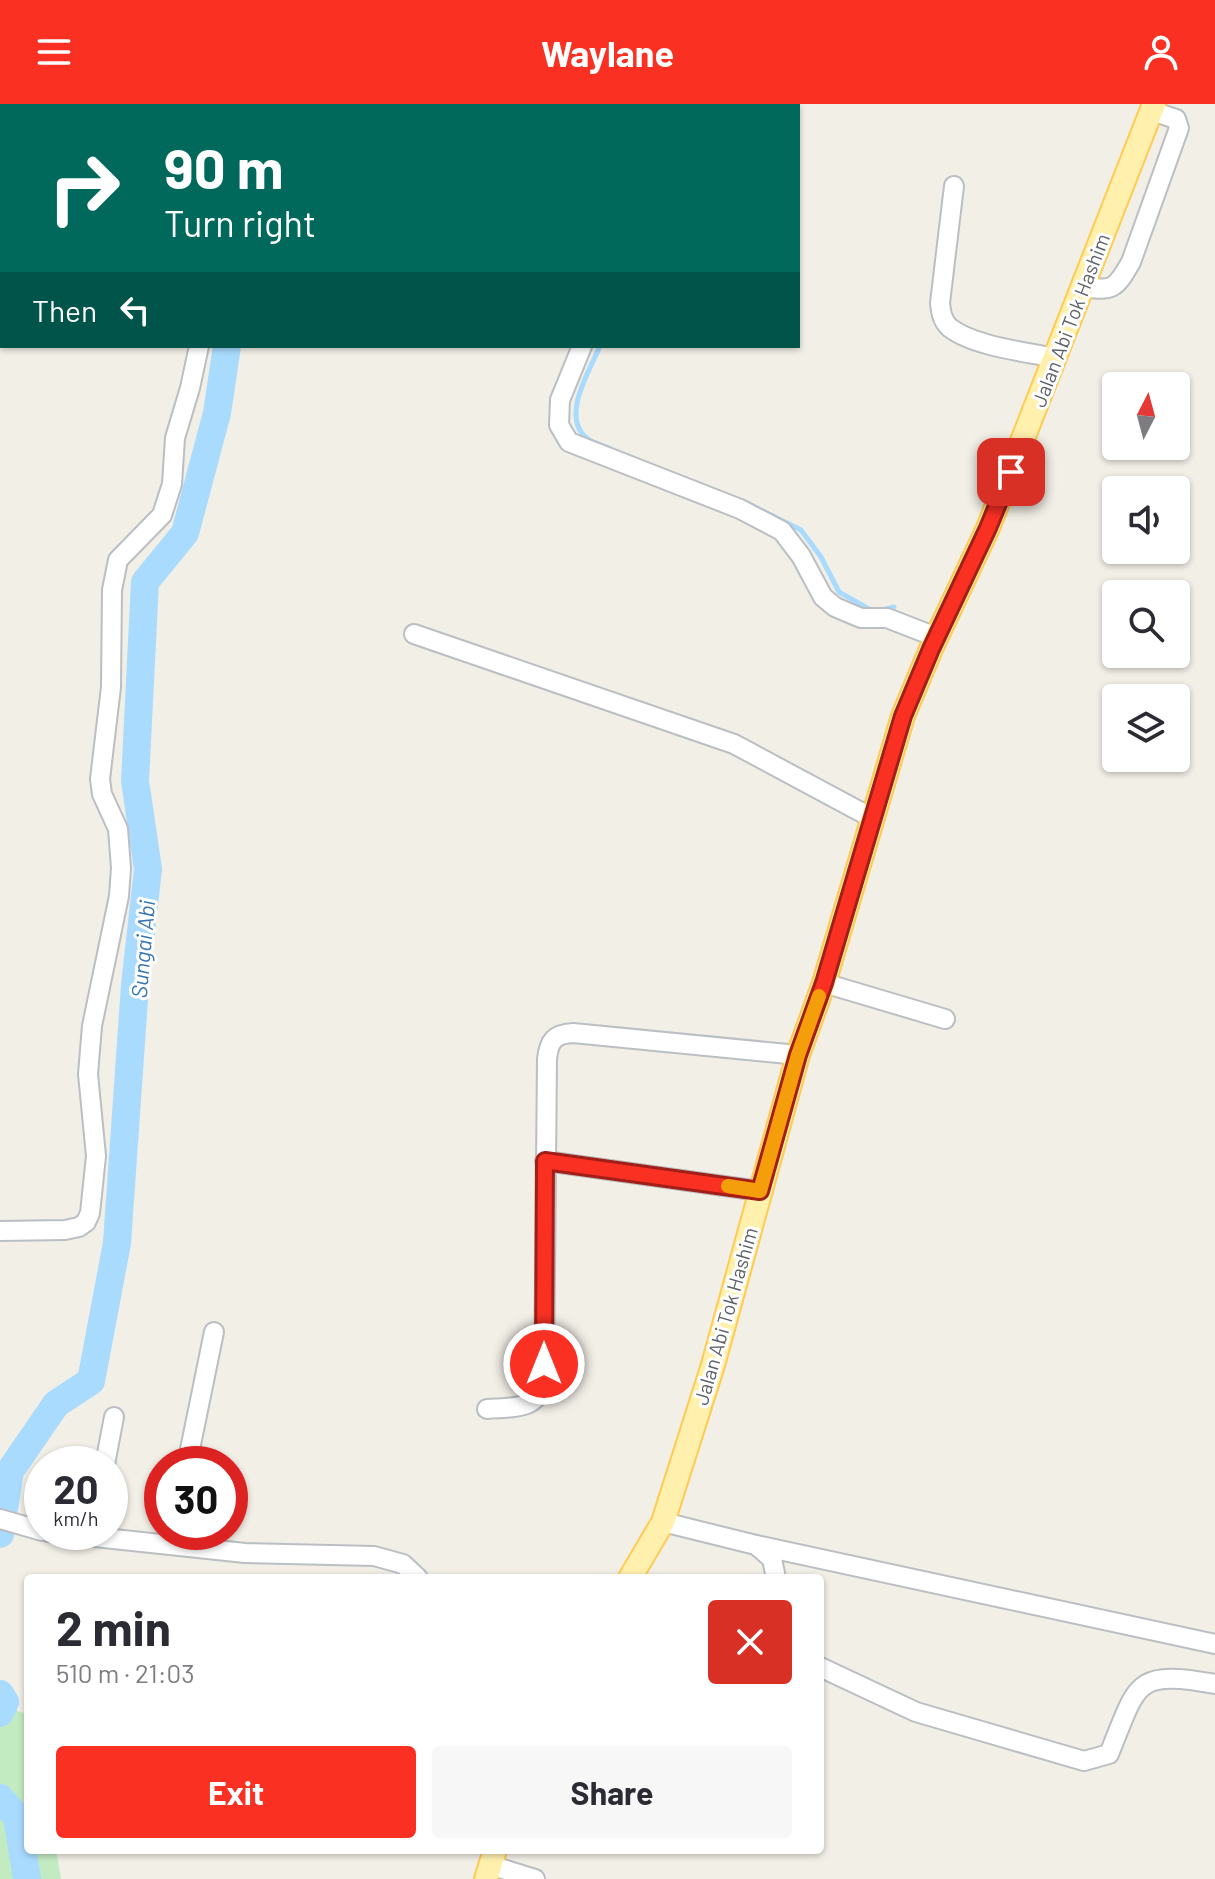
<!DOCTYPE html>
<meta charset="utf-8">
<style>
body{margin:0;font-family:Barlow,sans-serif;background:#f7f7f7;color:#2b2b33;height:100vh;display:flex;flex-direction:column;font-size:30px;white-space:nowrap}
*{box-sizing:border-box;margin:0}
p{font-size:26px;color:#7c7c81}
.icon{flex:none;width:44px;height:44px;fill:none;stroke:currentColor;stroke-width:2;stroke-linecap:round;stroke-linejoin:round}
.map{position:relative;flex:1;overflow:hidden}
.drawer{position:absolute;left:24px;top:1470px;width:800px;height:280px;display:flex;flex-direction:column;background:#fff;border-radius:8px;box-shadow:0 2px 6px #0004}
.drawer>*{flex:none}
.top-card{position:absolute;left:0px;top:0px;width:800px;height:244px;box-shadow:0 2px 6px #0004;background:#00695c;color:#fff;overflow:hidden}
.needle{width:52px;rotate:6deg}
.tools{position:absolute;left:1102px;top:268px;display:grid;gap:16px}
.tools a{display:grid;place-items:center;width:88px;height:88px;border-radius:8px;background:#fff;box-shadow:0 2px 6px #0004;font-size:40px}
.speed{position:absolute;left:24px;top:1342px;display:flex;gap:16px;font-size:40px;font-weight:700;text-align:center}
.speed>*{display:grid;place-content:center;width:104px;height:104px;border-radius:50%;background:#fff;box-shadow:0 2px 6px #0004;line-height:1}
.speed small{font-size:20px;font-weight:400}
.speed .limit{border:12px solid #d22;background:#fff;color:#111}
.pin{position:absolute;display:grid;place-items:center;width:68px;height:68px;color:#fff;margin:-34px;border-radius:16px;box-shadow:0 4px 12px #0006}
.me{position:absolute;width:88px;margin:-44px;rotate:0deg;stroke-linejoin:round;filter:drop-shadow(0 0 6px #0008)}
.turn{display:flex;align-items:center;gap:28px;height:168px;padding:0 32px;font-size:36px}
.turn .icon{width:104px;height:104px;stroke-width:2.5}
.turn b{display:block;font-size:56px;line-height:68px}
.then{display:flex;align-items:center;height:76px;padding:0 32px;background:#0003;gap:16px;font-size:30px}
.round{display:grid;place-items:center;flex:none;width:84px;height:84px;border-radius:8px;background:#f7f7f7}
.headline{display:flex;align-items:center;justify-content:space-between;height:136px;padding:0 32px}
h1{font-size:48px;font-weight:700;line-height:60px}
.cta{display:flex;gap:16px;margin-top:auto;padding:16px 32px}
.cta a{flex:1;height:92px;border-radius:8px;background:#fa3023;color:#fff;font-size:32px;font-weight:700;line-height:92px;text-align:center}
.cta a+a{background:#f7f7f7;color:#2b2b33}
header{display:flex;justify-content:space-between;align-items:center;height:104px;padding:0 32px;background:#fa3023;color:#fff;font-size:36px;font-weight:700}
.map>svg:first-child{display:block}
.green{fill:#c2ebc1}
.lines{fill:none;stroke-linecap:round;stroke-linejoin:round}
.stream{stroke:#a9dbff;stroke-width:5}
.river{stroke:#a9dbff;stroke-width:28}
.minor-casing{stroke:#bbbec3;stroke-width:22}
.major-casing{stroke:#ffcb52;stroke-width:26}
.path{stroke:#99cda7;stroke-width:3;stroke-dasharray:8 4;stroke-linecap:butt}
.minor{stroke:#fff;stroke-width:18}
.major{stroke:#fff0ae;stroke-width:22}
.route-casing{stroke:#a21f17;stroke-width:20}
.route{stroke:#fa3023;stroke-width:14}
.slow{stroke:#f59e0b;stroke-width:14}
.labels{text-anchor:middle;dominant-baseline:central;stroke-width:6;stroke-linejoin:round;paint-order:stroke}
.street-label{font-size:20px;fill:#5e6268;stroke:#fff}
.water-label{font-size:22px;font-style:italic;fill:#3776b3;stroke:#fff}
</style>
<header><svg class="icon" aria-label="menu" viewBox="0 0 24 24"><path d="M4 6h16M4 12h16M4 18h16"/></svg>Waylane<svg class="icon" aria-label="person" viewBox="0 0 24 24"><circle cx="12" cy="8" r="4"/><path d="M4 21q1-7 8-7t8 7"/></svg></header>
<div class="map">
<svg width="1215" height="1775" viewBox="0 0 1215 1775">
<rect width="100%" height="100%" fill="#f1efe6"/>
<path class="green" d="M0,1581l17,26 11,3v136h28l5,29h-61z"/>
<g class="lines">
<g class="stream">
<path d="M728,2l1,-2"/>
<path d="M600,242c-10,24 -41,72 -12,93 6,4 16,7 23,10"/>
<path d="M743,397l58,29 20,27 18,35 35,20 20,-5"/>
</g>
<g class="river">
<path d="M276,2v-2"/>
<path d="M0,1430l10,-63 46,-67 35,-23 26,-138 18,-258 13,-116 -13,-88 10,-199 40,-49 32,-120 10,-67"/>
<path d="M0,1590l5,8 -5,11"/>
<path d="M0,1694l17,19 10,62"/>
</g>
<g class="minor-casing">
<g id="minor">
<path d="M954,82l-14,117c1,9 2,17 9,24 23,19 77,25 106,31"/>
<path d="M0,147h2"/>
<path d="M1082,183c31,4 33,3 49,-25l48,-134 -3,-9 -24,-8"/>
<path d="M582,242l-22,54 -1,25 10,17 171,67 42,22 19,25 22,41 12,10 26,11h26l49,19"/>
<path d="M414,530l320,110 138,74"/>
<path d="M824,879l121,36"/>
<path d="M545,1057l215,30"/>
<path d="M0,1127l65,-1 14,-3 7,-5 4,-9 6,-57 -8,-82 4,-48 27,-130 2,-28 -3,-39 -16,-35 -2,-15 11,-92 1,-97 6,-30 44,-45 10,-31 3,-46 15,-50 9,-42"/>
<path d="M487,1305c25,-2 51,2 57,-28l3,-322c2,-18 7,-25 26,-26l225,22"/>
<path d="M105,1360l9,-47"/>
<path d="M187,1360l27,-132"/>
<path d="M0,1415l42,12"/>
<path d="M663,1418l93,23 16,14 4,19"/>
<path d="M48,1428l197,21 129,3 29,8 15,14"/>
<path d="M756,1441l459,99"/>
<path d="M820,1563l96,45 168,49 25,-7c29,-70 24,-85 106,-70"/>
<path d="M490,1761l45,14"/>
</g>
</g>
<g class="major-casing">
<g id="major">
<path d="M630,1474l33,-56 50,-157 85,-310 26,-72 79,-267 28,-67 57,-121 166,-424"/>
<path d="M486,1775l9,-29"/>
</g>
</g>
<path class="path" d="M710,2l1,-2"/>
<use href="#minor" class="minor"/>
<use href="#major" class="major"/>
</g>
<g class="lines">
<g class="route-casing">
<path id="route" d="M544,1260l1,-203 215,30 38,-136 26,-72 79,-267 28,-67 57,-121 23,-56"/>
</g>
<use href="#route" class="route"/>
<path class="slow" d="M728,1082l32,5 38,-136 21,-59"/>
</g>
<g class="labels">
<g class="street-label">
<text transform="translate(1070 216) rotate(-69)">Jalan Abi Tok Hashim</text>
<text transform="translate(725 1212) rotate(-74)">Jalan Abi Tok Hashim</text>
</g>
<g class="water-label">
<text transform="translate(142 845) rotate(-85)">Sungai Abi</text>
</g>
</g>
</svg>
<div class="tools">
<a><svg class="needle" viewBox="-14 -14 28 28"><path d="M0-13l5 13h-10z" fill="#e53935"/><path d="M0 13l5-13h-10z" fill="#7c7c81"/></svg></a>
<a><svg class="icon" aria-label="sound" viewBox="0 0 24 24"><path d="M4 9h4l5-4v14l-5-4H4zM17 9q2 3 0 6"/></svg></a>
<a><svg class="icon" aria-label="search" viewBox="0 0 24 24"><circle cx="10" cy="10" r="6"/><path d="M15 15l6 6"/></svg></a>
<a><svg class="icon" aria-label="layers" viewBox="0 0 24 24"><path d="M12 4l9 5-9 5-9-5zM3 14l9 5 9-5"/></svg></a>
</div>
<div class="speed"><div>20<small>km/h</small></div><div class="limit">30</div></div>
<div class="pin" style="left:1011px;top:368px;background:#d93025"><svg class="icon" aria-label="arrive" viewBox="0 0 24 24"><path d="M6 21V4h12l-3 4 3 4H6"/></svg></div>
<svg class="me" style="left:544px;top:1260px" viewBox="-20 -20 40 40"><circle r="17" fill="#fa3023" stroke="#fff" stroke-width="3"/><path d="M0-11L8 9 0 5-8 9z" fill="#fff"/></svg>
<div class="top-card">
<div class="turn"><svg class="icon" aria-label="right" viewBox="0 0 24 24"><path d="M7 20v-9h11M14 6l5 5-5 5"/></svg><div><b>90 m</b>Turn right</div></div>
<div class="then">Then<svg class="icon" aria-label="left" viewBox="0 0 24 24"><path d="M17 20v-9H6M10 6l-5 5 5 5"/></svg></div>
</div>
<section class="drawer">
<div class="headline"><div><h1>2 min</h1><p>510 m · 21:03</p></div><a class="round" style="background:#d93025;color:#fff"><svg class="icon" aria-label="close" viewBox="0 0 24 24"><path d="M6 6l12 12M18 6L6 18"/></svg></a></div>
<div class="cta"><a>Exit</a><a>Share</a></div>
</section>
</div>
